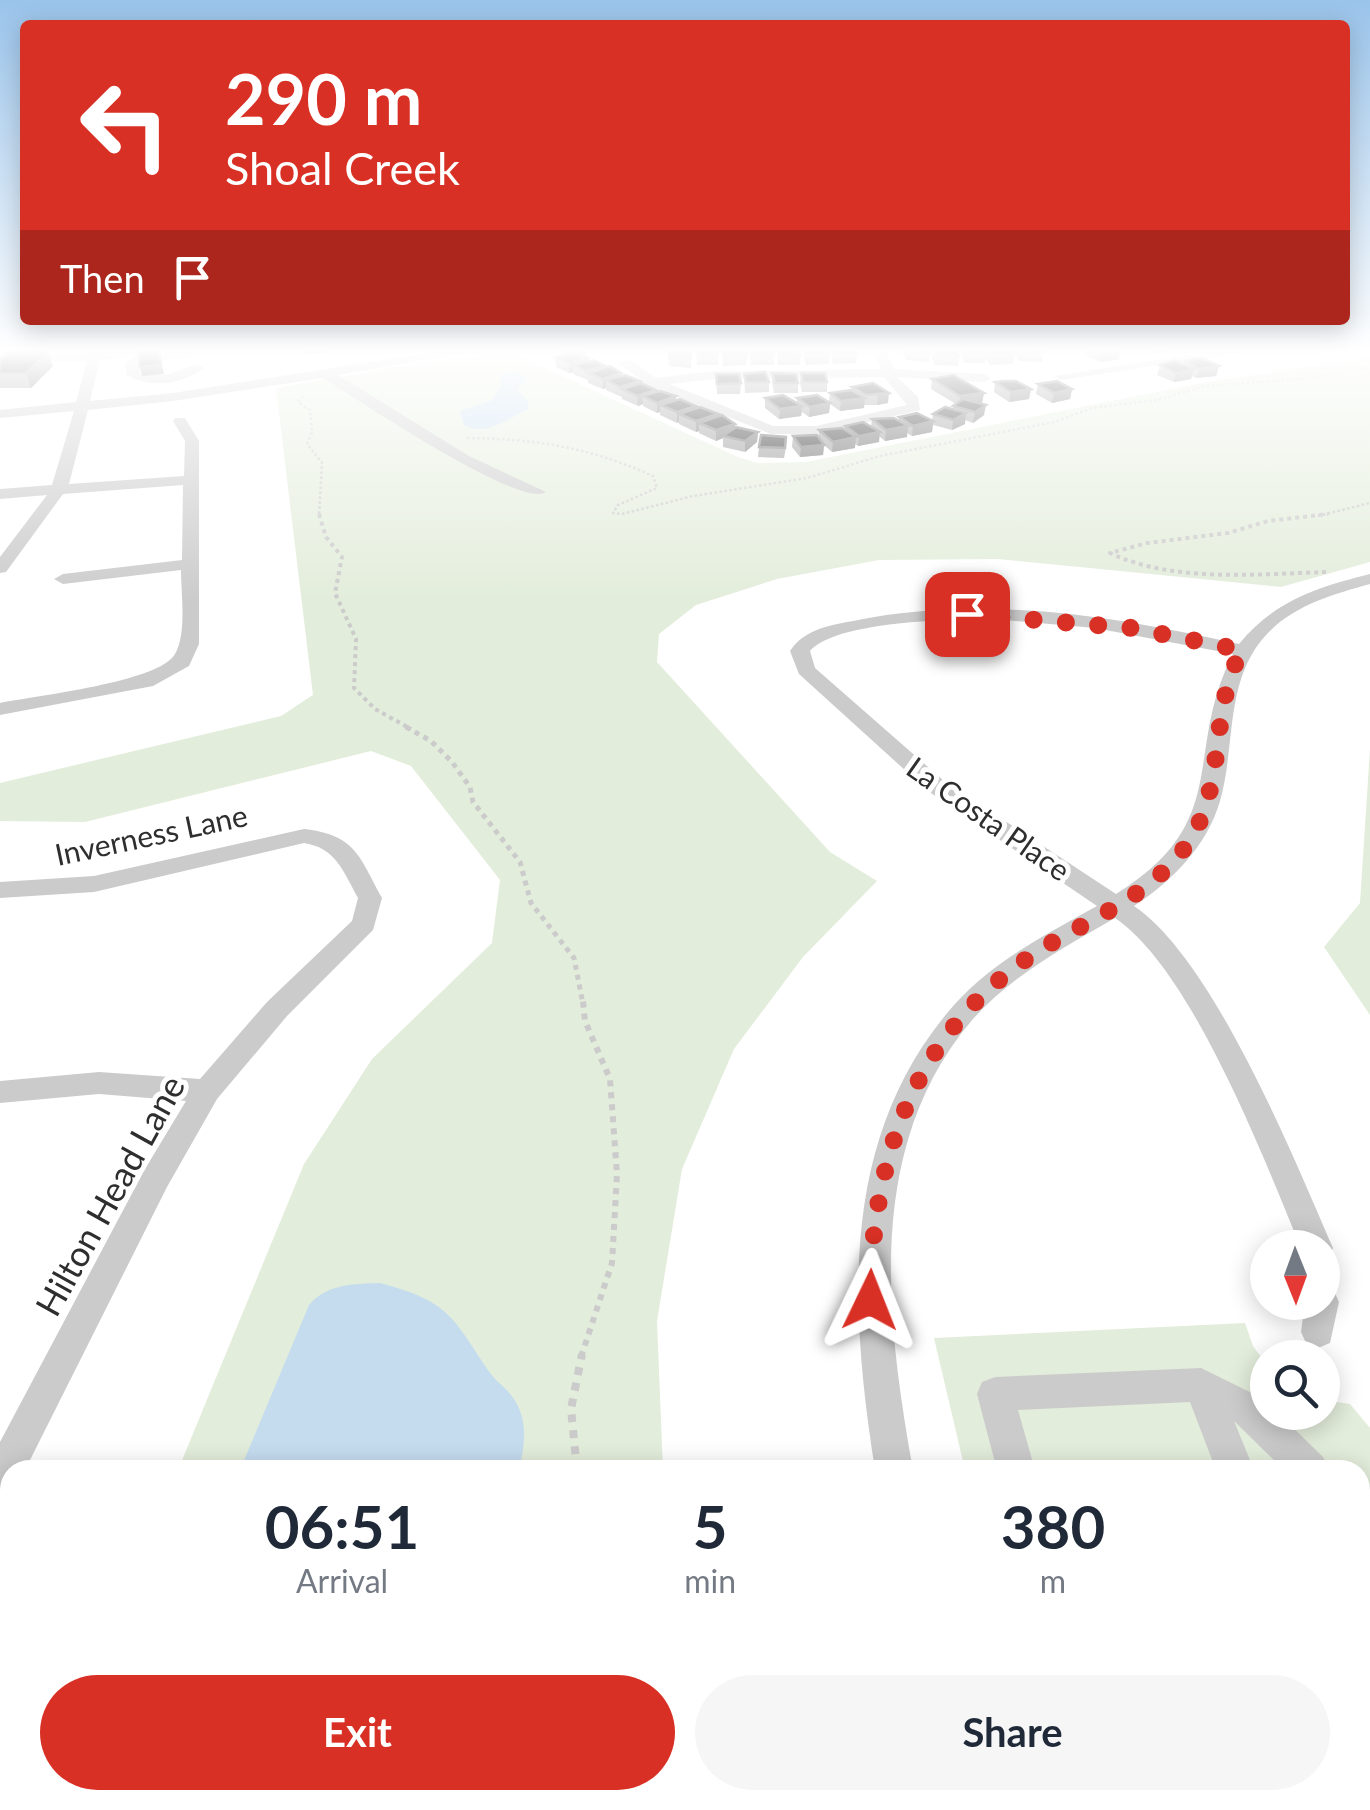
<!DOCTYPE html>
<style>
body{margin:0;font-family:Lato,sans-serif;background:#f6f6f7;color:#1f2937;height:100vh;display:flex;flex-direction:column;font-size:38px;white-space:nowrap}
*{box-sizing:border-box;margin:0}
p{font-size:32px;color:#747a83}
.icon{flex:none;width:55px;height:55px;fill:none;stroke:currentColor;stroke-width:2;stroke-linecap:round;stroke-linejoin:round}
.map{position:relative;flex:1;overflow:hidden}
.drawer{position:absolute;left:0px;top:1460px;width:1370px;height:350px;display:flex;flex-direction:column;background:#fff;border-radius:30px 30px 0 0;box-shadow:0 5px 25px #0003}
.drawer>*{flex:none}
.banner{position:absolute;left:20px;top:20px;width:1330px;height:305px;border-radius:10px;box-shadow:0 5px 25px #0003;background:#d93025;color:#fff;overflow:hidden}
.needle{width:65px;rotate:179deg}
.fabs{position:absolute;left:1250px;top:1230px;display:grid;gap:20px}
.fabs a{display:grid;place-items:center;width:90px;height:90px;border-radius:50%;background:#fff;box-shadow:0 5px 25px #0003;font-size:50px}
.pin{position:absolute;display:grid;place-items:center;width:85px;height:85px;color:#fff;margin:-42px;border-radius:20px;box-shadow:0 5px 15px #0006}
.me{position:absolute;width:110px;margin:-55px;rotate:2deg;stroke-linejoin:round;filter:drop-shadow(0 0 8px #0008)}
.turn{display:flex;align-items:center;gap:35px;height:210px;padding:0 40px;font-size:45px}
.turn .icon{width:130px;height:130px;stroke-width:2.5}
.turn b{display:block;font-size:70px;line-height:85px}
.then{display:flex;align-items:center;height:95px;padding:0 40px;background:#0003;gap:20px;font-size:38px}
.eta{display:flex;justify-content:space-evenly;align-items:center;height:170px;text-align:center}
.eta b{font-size:60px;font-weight:700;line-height:70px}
.action{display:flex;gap:20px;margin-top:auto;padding:20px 40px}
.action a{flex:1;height:115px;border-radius:60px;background:#d93025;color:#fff;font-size:40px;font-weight:700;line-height:115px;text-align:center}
.action a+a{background:#f6f6f7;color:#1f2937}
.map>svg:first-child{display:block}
.green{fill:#e3eddb}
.water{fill:#c5dcef}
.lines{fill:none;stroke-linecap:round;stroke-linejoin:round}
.stream{stroke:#c5dcef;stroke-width:12}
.path-far4{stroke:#cbcbcb;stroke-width:2.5;stroke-dasharray:2.5 2.5;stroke-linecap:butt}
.path-far3{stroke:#cbcbcb;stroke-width:4;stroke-dasharray:4 4;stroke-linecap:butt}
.path-far2{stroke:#cbcbcb;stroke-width:5;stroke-dasharray:5 5;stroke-linecap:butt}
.path-far1{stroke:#cbcbcb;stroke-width:6;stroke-dasharray:6 6;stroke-linecap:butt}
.path{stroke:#cbcbcb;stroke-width:8;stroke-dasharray:8 8;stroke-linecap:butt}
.minor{fill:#cbcbcb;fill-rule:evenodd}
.wall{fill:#8a8a8a}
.shaded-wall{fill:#5b5b5b}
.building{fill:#151515;stroke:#5b5b5b;stroke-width:2.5}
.route{stroke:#d93025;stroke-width:18;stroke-dasharray:0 32.4}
.labels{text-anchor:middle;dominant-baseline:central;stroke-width:10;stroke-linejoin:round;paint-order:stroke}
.street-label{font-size:30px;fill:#2e2e2e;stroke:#fff}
.near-street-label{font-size:35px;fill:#2e2e2e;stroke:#fff}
</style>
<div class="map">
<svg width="1370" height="1810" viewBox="0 0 1370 1810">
<rect width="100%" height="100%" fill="#fff"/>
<g class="green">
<path d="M512,353l226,104 19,6 49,-1 396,-79 168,-26v205l-89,25 -283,-28 -119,1 -102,19 -81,26 -37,29 -2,28 173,190 47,29 -74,76 -69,92 -52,120 -25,152 6,149h-485l126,-306 68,-105 120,-116 8,-63 -89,-114 -40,-15 -286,71 -85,-1v-38l281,-67 32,-21 -37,-307 159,-28z"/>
<path d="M1370,749v266l-46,-68 36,-44z"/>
<path d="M1245,1323l8,23 14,19 1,47h54l1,-12 27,4 20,24v382h-324l-2,-10h316v-330h-395l-31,-132z"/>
<path d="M43,1800h634v10h-638z"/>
</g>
<g class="water">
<path d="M516,370l11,8 -10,12 11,11v8c-20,10 -43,28 -64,16l-4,-14 31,-10 10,-16 -2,-11z"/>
<path d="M380,1283c71,19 72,34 110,90 6,8 15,14 21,22 18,23 14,49 8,75h-279l69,-165c18,-21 44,-21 71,-22z"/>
</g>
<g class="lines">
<path class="stream" d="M555,1800l3,10"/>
<g class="path-far4">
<path d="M303,396l-5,6 12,8 2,23 -5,11 15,19 -3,53"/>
<path d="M467,438c70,1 121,9 186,38l4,12 -39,17 -5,8 9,1 71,-18 114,-18 73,-22 174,-34 38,-14 65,-8 48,-14 107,-8 58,-11"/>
<path d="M1318,516l52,-13"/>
</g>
<g class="path-far3">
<path d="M319,514l7,23 16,20 -7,36 21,46 -2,49 21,21 36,20"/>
<path d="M1326,572c-68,2 -153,11 -216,-19l37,-10 81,-10 40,-12 60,-7"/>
</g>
<path class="path-far2" d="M406,727l25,14 21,21 18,25 3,15 47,60 11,41 43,55 9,46"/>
<path class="path-far1" d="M581,1357l31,-94 5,-89 -7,-95 -25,-58 -2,-20"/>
<g class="path">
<path d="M577,1470l-6,-61 11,-55"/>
<path d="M518,1810l1,-10"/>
</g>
<g class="minor">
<path d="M90,349h100l5,4 -1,3 -54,7v10l26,2 31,-11 7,4c-20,16 -55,21 -77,7l-2,-12 10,-7 -35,4 -10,41 83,-8 281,-44h33l-149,26 131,81 77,36c-25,18 -192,-95 -223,-114l-150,23 -85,9 -19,74 115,-8 1,-35 -12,-20 2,-3h10l14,23v203l-10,22 -36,20 -153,29v-12c34,-7 160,-21 175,-49 12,-21 6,-60 6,-84l-118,14 -9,-5 9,-5 119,-14 1,-75 -120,9 -57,78 -6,1v-16l47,-62 -47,4v-10l52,-4 22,-74 -74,7v-8l76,-8 11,-41 -87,2v-8l89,-2z"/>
<path d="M872,349h13l9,20 90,5 7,4 -7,4 -87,-5 21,20 2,13 -104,24h-45l-123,-49 -30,-22 12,-3 26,18 57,-7 168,-2zM884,377l23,28 -91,21h-43l-103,-42 43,-5z"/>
<path d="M1228,349h36l-203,31 -7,-4z"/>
<path d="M1370,574v10c-36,10 -76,21 -103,50 -43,45 -31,112 -47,167 -13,45 -48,80 -86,105 79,53 160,252 199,342l-4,10 -7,2v-12h-21c-37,-89 -109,-278 -186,-330 -50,29 -103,57 -142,101 -109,127 -87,299 -60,451h-38c-25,-161 -37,-333 79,-465 39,-44 93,-71 143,-99l-169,-115 -129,-117 -9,-23c15,-23 42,-26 68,-31 128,-25 255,-4 381,24 35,-43 79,-57 131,-70zM994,619l101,9 138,26c-51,100 1,167 -117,240l-172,-113 -129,-113 -5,-17c26,-30 143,-32 184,-32z"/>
<path d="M304,829c52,6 55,27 78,69l-9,32 -86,86 -70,83 -50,88 -142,283h-15v25l-10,4v-57l145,-273 41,-68 -87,-7 -99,9v-22l99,-9 101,7 67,-77 85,-81 6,-23c-15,-27 -22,-50 -54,-55l-210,49 -94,6v-16l94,-6z"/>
<path d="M1322,1287l12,4 5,11 -9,41 -12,5 -12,-5 -5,-11 4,-30h17z"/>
<path d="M1201,1368l61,30 6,5v9h9l46,45 6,13h-45l-50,-49 20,49h-38l-26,-68 -172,8 17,60h-38l-20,-76 5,-12 13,-5z"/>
<path d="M1360,1500l10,4v44l-10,-4z"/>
<path d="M1360,1753l10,4v53h-18l-4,-10h12z"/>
<path d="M933,1800h44l2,10h-44z"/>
<path d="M1084,1800h44l3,10h-44z"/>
</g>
</g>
<g class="wall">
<path d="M34,349l19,17 -22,22h-31v-28z"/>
<path d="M562,349h23l1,8 2,4 17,6 51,25 20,4v4l20,6v2l22,9 17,11 23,4 -1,10 -12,10 -22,-5v-9l-7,3 -17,-8v-2l-3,1 -17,-8v-2l-2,1 -17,-8v-3l-3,1 -14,-7v-2l-5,2 -16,-7v-2l-16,-7v-2l-3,1 -15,-6v-3l-15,-6v-2l-4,1 -13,-6 -1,-10 8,-2z"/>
<path d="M668,349h23v19l-22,-2z"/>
<path d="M696,349h22v16h-21z"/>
<path d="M722,349l25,7 -1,9 -23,1z"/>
<path d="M749,349l25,6v10h-23z"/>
<path d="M776,349l25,6 -1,10h-22z"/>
<path d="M804,349h24l1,5v10l-23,1 -3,-9z"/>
<path d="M831,349h24l2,5 -1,9 -23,1 -2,-9z"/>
<path d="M903,349h26l1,3 -1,10 -23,-2 -3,-7z"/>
<path d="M932,349h24l3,7 -1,10 -23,-1 -4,-9z"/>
<path d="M961,349h23l2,4v-4h25l3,5 -1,10 -23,1 -5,-7v5h-21l-3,-8z"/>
<path d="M1014,349h27l2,3 -1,10 -23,-1 -5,-8z"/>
<path d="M1086,349h35l-2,10 -19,3 -15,-7z"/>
<path d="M1185,361l34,5 -3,10 -20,2 -4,-2 -1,3 -17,3 -17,-7 3,-10h24z"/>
<path d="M772,373l26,10v10h-24l-2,-10z"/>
<path d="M801,373l26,9v10h-25l-2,-9z"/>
<path d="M716,374l25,9 -1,11h-23z"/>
<path d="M744,374l25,8v10l-24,1z"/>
<path d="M932,379l52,14 -2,10 2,12 -11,8 -8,-3v4l-13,6 -19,-5 -1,7 -20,4 -5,-3v4l-22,4 -6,-5v6l-21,4 -3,-2v4l-23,4 -8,-7 -1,10 -23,2 -8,-10 1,-11 26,2v-8h25l1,-4 26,1 1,-8 27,1v-3l33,4 1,-7 20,-5v-3l3,-2 -25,-15z"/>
<path d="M995,382l36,7 -2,10 -20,3 -15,-10z"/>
<path d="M873,383l15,20 -11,2h-13v3l-24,3 -10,-7 -1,9 -20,4 -7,-5 -1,4 -22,3 -14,-11v-10l32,5v-5l32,4 1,-9 22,-3v-3z"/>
<path d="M1038,384l34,5 -2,10 -18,4 -16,-9z"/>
<path d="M759,447h27l-2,11 -26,-1z"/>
</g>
<g class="shaded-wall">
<path d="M34,349l4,13 10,-10 5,14 -22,22 -5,-15 5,-21z"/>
<path d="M159,349l5,25 -22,2 -2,-9z"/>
<path d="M304,349h40l-38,6z"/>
<path d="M573,349h12l1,8 -22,4v-10z"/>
<path d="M1121,349l-2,10 -19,3 2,-10z"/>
<path d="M1153,349h12l-1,3 -12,1z"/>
<path d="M588,358l1,10 -16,-3v7l-4,1v-10z"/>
<path d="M1219,366l-3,10 -20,2 3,-9z"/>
<path d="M1194,369l-3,10 -17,3 2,-9z"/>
<path d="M621,373l1,10 -16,-3v8l-3,1v-10z"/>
<path d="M1031,389l-2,10 -20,3 2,-10z"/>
<path d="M1072,389l-2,10 -18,4 2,-10z"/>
<path d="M656,390v10l-14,-4 1,8 -5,2 -1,-10z"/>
<path d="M889,393l-1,10 -11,2 1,-10z"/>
<path d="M984,393l-2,10 -23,3 1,-10z"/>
<path d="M676,396v10l-16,-1v7l-3,1v-10z"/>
<path d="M865,398l-1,10 -24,3 1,-10z"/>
<path d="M830,403l-1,10 -20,4 1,-10z"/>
<path d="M986,405l-2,10 -11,8 2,-11z"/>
<path d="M696,406v10l-17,-2v8l-2,1v-11z"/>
<path d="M802,406l-1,10 -22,3 1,-10z"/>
<path d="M966,413l-1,11 -13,6 1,-10z"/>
<path d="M718,414v11l-19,-2v8l-3,1v-11z"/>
<path d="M933,421l-1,11 -20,4 1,-10z"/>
<path d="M735,424v10l-12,2v2l-7,3v-11z"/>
<path d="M908,426l-1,11 -22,4 1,-11z"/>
<path d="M758,432l-1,10 -12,10v-11z"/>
<path d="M880,432l-1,10 -21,4 1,-10z"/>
<path d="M856,437l-1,11 -23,4 1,-10z"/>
<path d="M824,445l-1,10 -23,2 1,-10z"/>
</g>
<g class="building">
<path d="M34,349l-3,3h17l-22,21h-26v-13l12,-10z"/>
<path d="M159,349l2,15 -21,3 -2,-16z"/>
<path d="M668,349h23v9l-22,-1z"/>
<path d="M696,349h22v6l-21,1z"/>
<path d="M722,349h24l1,7h-24z"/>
<path d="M750,349h23l1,6 -23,1z"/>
<path d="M777,349h20l4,6 -22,1z"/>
<path d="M805,349h23l1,5 -22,1z"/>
<path d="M833,349h22l2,5h-23z"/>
<path d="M907,349h22l1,3 -23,-1z"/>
<path d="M934,349h22l3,7 -23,-1z"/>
<path d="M963,349h21l2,5 -21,-1z"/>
<path d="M987,349h24l3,5 -22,1z"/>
<path d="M1019,349h22l2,3 -22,-1z"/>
<path d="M1096,349h24l-18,3z"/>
<path d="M575,352l13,6 -19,5 -14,-6z"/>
<path d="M1202,358l17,8 -20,3 -14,-8z"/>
<path d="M594,360l11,6 -19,5 -13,-6z"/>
<path d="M1175,360l19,9 -18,4 -16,-8z"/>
<path d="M610,366l11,7 -18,6 -15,-6z"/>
<path d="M765,372l4,10h-23l-2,-8z"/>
<path d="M772,373l24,1 2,9h-23z"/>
<path d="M801,373h24l2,9h-24z"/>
<path d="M716,374h23l2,9 -24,1z"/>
<path d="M625,375l15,6 -20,6 -14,-7z"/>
<path d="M953,375l31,18 -24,3 -28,-17z"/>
<path d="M1003,381h13l15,8 -20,3 -16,-10z"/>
<path d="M1057,381l15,8 -18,4 -16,-9z"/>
<path d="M641,383l15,7 -19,6 -15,-7z"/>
<path d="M873,383l16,10 -23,2 -14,-8z"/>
<path d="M851,390l14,8 -24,3 -11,-8z"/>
<path d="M660,391l16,5 -19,7 -15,-7z"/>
<path d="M783,395l19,11 -22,3 -15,-11z"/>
<path d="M817,395l13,8 -20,4 -13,-9z"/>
<path d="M680,399l16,7 -19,6 -17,-7z"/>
<path d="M963,399l23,6 -11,7 -22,-6z"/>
<path d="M700,407l18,7 -22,7 -17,-7z"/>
<path d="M945,407l21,6 -13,7 -20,-6z"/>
<path d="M917,413l16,8 -20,5 -14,-9z"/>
<path d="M722,415l13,9 -19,6 -17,-7z"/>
<path d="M894,418l14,8 -22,4 -14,-11z"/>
<path d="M863,422l17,10 -21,4 -14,-10z"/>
<path d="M736,427l22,5 -13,9 -22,-5z"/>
<path d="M842,428l14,9 -23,5 -14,-12z"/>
<path d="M761,435l25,2 -1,11 -26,-1z"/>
<path d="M817,435l7,10 -23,2 -8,-11z"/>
</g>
<linearGradient id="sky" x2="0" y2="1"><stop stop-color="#9ac4eb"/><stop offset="0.58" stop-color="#fff"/><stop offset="1" stop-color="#fff" stop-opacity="0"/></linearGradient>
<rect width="1370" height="603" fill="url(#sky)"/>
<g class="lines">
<path class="route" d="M870,1300c2,-147 47,-276 178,-355 49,-29 99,-49 135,-95 46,-60 24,-137 59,-200l-110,-22 -165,-14"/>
</g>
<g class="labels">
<g class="street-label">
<text transform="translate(989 818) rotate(35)">La Costa Place</text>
<text transform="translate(151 834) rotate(-12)">Inverness Lane</text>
</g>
<g class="near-street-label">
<text transform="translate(109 1195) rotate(-61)">Hilton Head Lane</text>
</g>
</g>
</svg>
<div class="fabs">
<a><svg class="needle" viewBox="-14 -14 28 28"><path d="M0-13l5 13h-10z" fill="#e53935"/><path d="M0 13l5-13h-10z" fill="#747a83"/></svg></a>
<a><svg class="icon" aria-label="search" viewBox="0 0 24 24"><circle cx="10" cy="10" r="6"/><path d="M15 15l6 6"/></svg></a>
</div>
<div class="pin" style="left:967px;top:614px;background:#d93025"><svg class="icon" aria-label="arrive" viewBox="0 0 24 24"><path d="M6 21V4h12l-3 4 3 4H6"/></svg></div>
<svg class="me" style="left:870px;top:1300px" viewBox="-20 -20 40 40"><path d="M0-17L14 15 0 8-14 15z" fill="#d93025" stroke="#fff" stroke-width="4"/></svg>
<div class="banner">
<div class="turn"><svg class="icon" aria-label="left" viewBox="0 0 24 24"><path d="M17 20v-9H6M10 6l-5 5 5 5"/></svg><div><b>290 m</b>Shoal Creek</div></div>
<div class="then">Then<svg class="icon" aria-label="arrive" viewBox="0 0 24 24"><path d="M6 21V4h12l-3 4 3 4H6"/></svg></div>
</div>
<section class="drawer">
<div class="eta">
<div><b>06:51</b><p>Arrival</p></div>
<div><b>5</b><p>min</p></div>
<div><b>380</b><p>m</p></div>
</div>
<div class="action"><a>Exit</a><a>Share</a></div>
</section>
</div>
